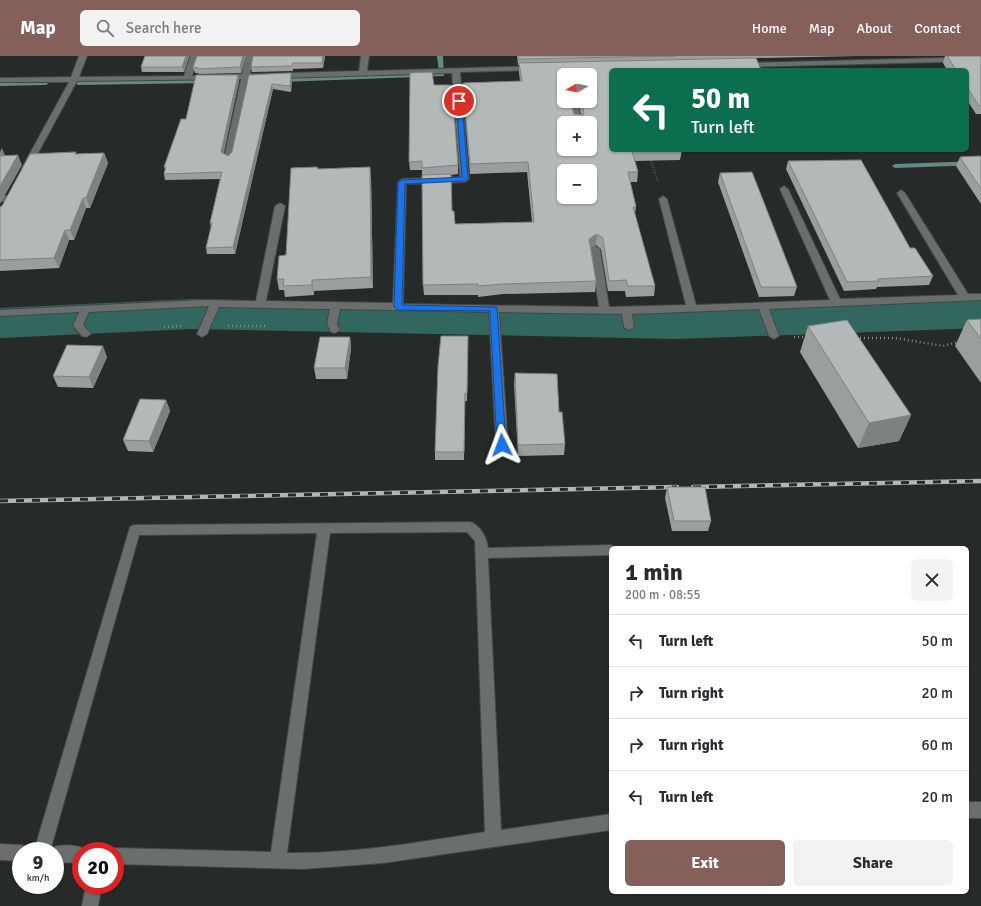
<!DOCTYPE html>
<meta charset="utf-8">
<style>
body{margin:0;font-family:Signika,sans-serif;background:#f2f2f3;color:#2b2b33;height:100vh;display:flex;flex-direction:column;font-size:15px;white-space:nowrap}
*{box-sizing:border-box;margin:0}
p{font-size:13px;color:#7c7c81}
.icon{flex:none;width:22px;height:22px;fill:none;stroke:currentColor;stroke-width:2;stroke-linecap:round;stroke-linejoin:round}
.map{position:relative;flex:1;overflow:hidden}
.drawer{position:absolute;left:609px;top:490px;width:360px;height:348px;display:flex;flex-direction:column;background:#fff;border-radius:6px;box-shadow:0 1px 3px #0004}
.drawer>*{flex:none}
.guide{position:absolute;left:609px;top:12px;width:360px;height:84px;border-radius:6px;box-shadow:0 1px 3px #0004;background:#0b6e4f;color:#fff;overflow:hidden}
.needle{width:26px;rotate:261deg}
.tools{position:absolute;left:557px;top:12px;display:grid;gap:8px}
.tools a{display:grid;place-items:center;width:40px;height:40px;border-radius:6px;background:#fff;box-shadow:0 1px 3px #0004;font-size:20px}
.speed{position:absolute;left:12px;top:786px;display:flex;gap:8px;font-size:20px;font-weight:700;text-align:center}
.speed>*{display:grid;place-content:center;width:52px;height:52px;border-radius:50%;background:#fff;box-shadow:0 1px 3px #0004;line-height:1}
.speed small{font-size:10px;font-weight:400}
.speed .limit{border:6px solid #d22;background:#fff;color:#111}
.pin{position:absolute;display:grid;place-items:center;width:34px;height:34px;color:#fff;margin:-17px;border:2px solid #fff;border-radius:50%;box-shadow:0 1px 4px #0007}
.me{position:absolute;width:44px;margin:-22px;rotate:357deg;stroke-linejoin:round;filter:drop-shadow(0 0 3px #0008)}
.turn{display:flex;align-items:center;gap:14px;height:84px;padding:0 16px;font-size:18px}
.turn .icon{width:52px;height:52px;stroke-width:2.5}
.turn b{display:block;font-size:28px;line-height:34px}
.round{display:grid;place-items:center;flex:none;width:42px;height:42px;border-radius:6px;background:#f2f2f3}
.headline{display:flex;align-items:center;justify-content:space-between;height:68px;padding:0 16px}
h1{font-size:24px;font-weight:700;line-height:30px}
.button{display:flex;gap:8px;margin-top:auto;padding:8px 16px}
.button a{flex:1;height:46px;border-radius:6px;background:#855f5a;color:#fff;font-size:16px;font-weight:700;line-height:46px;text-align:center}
.button a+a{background:#f2f2f3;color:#2b2b33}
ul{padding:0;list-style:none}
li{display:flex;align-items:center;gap:12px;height:52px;padding:0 16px;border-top:1px solid #e1e1e2}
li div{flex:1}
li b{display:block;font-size:15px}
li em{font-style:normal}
header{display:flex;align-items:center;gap:24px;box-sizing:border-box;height:56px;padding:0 20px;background:#855f5a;color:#fff}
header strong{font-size:19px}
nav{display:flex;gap:22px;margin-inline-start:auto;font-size:14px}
.search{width:280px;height:36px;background:#f2f2f3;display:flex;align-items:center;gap:10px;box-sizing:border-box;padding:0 14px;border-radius:6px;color:#7c7c81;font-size:15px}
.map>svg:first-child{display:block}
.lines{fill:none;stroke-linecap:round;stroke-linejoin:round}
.stream{fill:#648a85;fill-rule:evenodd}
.river{fill:#326760;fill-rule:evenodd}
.minor-casing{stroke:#434747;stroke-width:2}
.path-far1{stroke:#858988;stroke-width:2;stroke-dasharray:0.5 2;stroke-linecap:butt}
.path{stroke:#858988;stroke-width:2.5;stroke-dasharray:1 3;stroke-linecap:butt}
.minor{fill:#6a6f6e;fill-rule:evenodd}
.rail-casing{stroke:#b2b6b6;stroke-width:4.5}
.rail{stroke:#262b2a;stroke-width:3;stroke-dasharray:8;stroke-linecap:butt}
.wall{fill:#9a9f9e;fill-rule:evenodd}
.shaded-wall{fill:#7d8281}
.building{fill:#b3b9b8;stroke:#7d8281;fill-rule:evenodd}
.route{fill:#1a73e8;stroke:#114b97}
</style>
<header>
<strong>Map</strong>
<div class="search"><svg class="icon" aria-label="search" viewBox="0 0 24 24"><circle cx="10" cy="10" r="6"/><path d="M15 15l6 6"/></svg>Search here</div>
<nav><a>Home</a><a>Map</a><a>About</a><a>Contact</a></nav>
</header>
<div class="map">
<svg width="981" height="850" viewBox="0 0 981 850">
<rect width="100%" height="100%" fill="#262b2a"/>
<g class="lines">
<g class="stream">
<path d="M437,0h6l1,20 -164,6 -3,-2 3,-2 159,-5z"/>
<path d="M205,24l3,2 -1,1 -129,2 -3,-2 3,-2z"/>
<path d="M0,26l46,-1 3,2 -3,2 -46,1z"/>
<path d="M981,105v4l-86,3 -3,-2 3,-2z"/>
</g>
<path class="river" d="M981,242v30l-305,11 -485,-10 -191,9v-30l191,-9 485,10z"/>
<g class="minor-casing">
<g id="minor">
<path d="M79,0h8l-8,21 105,-1 6,-20h8l-6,20 50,-2 4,-18h8l-4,18 109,-3 2,-15h8l-2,15 171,-5v4h-3l-75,2 9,107 -4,3 -59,2 -3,120 196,3 -9,-58 5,-3 5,3 9,58 77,-2 -27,-106 4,-3 4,3 29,106 134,-5 -50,-111 4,-3 4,3 52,110 118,-4 -61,-102 4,-3 4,3 63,101h13v6l-212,9 10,27 -5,3 -5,-3 -10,-27 -127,5 2,13 -5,3 -5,-3 -2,-13 -123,-2 9,133 -2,3 -4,1 -4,-1 -2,-3 -7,-133 -149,-3 -3,15 3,6 -5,3 -4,-1 -4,-8 3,-15 -111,-2 -12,27 -5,3 -5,-3 12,-28 -120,6 -6,13 8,9 -5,3 -4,-1 -9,-10 6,-14 -79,4v-6l202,-10 54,1 19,-95 5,-3 5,3 -19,95 127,2 5,-121 4,-3 58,-2 -8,-104 -203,6 -17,79 -4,3 -4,-3 17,-79 -164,2 -47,87 -4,3 -3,-1 -1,-2 47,-86h-69v-4l71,-1z"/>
<path d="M981,1v4l-238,6 -4,-2 4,-2z"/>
<path d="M569,45h8l5,22h-8z"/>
<path d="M0,139l12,2 1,2 -4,3 -9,-1z"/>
<path d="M470,466c10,3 17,16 18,26l123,-3 5,3h-5v7l-123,3 13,272 110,-16v16l-228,33 -80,6 -188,-5v-13h-6l6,-3 156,4 46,-319 -178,2 -88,313c8,-4 30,-4 36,3h-6v12l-26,-1v-11h-21l96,-324 4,-2zM467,476l8,9 10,291c-65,10 -132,22 -198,21l43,-320z"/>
<rect x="967" y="746" width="14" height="16"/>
<path d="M0,788l21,1 6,2 1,4h-7v10l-21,-1z"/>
<path d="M86,829h16l-4,21h-16z"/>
</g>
</g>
<path class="path-far1" d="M650,102l8,24"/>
<g class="path">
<path d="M228,270h37"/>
<path d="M164,271l19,-1"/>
<path d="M794,281h13"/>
<path d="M856,282h40l47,8 15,-4"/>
</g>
<use href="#minor" class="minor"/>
<g class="rail-casing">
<g id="rail">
<path d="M693,431l288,-6"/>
<path d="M0,445l677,-14"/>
</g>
</g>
<use href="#rail" class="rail"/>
</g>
<g class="wall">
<path d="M145,0h44l-5,16h-42l-1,-5z"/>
<path d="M197,0h49l-5,17 -42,1 -1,-1h-3l-2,-6z"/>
<path d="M253,0h72l-2,12 -30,1v2l-41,1 -1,-5z"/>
<path d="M517,0h340l-101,2 -145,12 71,80 -2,10 -45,1 3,11 -1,10h-7l6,25 -1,7 20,72 -1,10 -28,1 -1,-6h-17l-7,-42 -5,-4 -5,3 5,33 -1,11 -92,2 -25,3v-2h-54l-1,-10 -1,-115h-12l-1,-8 25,-77 24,80v9l-7,1 1,36 3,13 77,-2 -5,-50 -57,2 -7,-81v-10l57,-2 -1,-9v-7h-1zM564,19l26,26h-12l3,13h-7z"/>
<path d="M938,0h43v59v-1h-5l-9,-14v-30h-20l-4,-7 2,-7z"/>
<path d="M238,19l1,6 -16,72 5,3 4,-4 17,-77 43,4 -1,13 -18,-3 -38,165h-28l-1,-6 5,-21 -1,-4 10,-44 -55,1 -1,-6 1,-4 -1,-3 22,-48z"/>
<path d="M104,97l4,10 -18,45h-4l-12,32h-5l-10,28 -59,3v-64l77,-53z"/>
<path d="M981,100v48l-25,-38 4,-9z"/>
<path d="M788,105l122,87 23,28 -4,9 -52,2 -1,2 -32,2 -58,-122z"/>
<path d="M317,111l1,2 53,8 2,111 -59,3v4l-29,2 -1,-7h-5l-2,-11z"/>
<path d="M720,117l77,114 -3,9 -35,1 -41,-115z"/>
<path d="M981,263v64l-26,-37 12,-26z"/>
<path d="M808,270l103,89 -12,26 -41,7 -58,-96z"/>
<path d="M468,280l-1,65h-2l-1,59h-29v-8z"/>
<path d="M350,281l1,11 -4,31h-31l-2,-11z"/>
<path d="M107,301l-14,31 -35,-1 -5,-11z"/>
<path d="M515,317l50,71 -1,11 -46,1 -4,-72z"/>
<path d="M166,344l4,11 -17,41 -25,-1 -5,-11z"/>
<path d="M667,431l44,34 -3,10h-36l-7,-33z"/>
</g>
<g class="shaded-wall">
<path d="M186,0h3l-5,16 -2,-5z"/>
<path d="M243,0h3l-5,17 -1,-6z"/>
<path d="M323,0h2l-2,12 -1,-5z"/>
<path d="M291,17l1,6 -1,13 -1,-6z"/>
<path d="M238,19l1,6 -16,77 -2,-6z"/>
<path d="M272,28l1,5 -38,165 -2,-7z"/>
<path d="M2,92l4,10 -6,3v-9z"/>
<path d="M104,97l4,10 -18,45 -4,-10z"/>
<path d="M18,99l4,10 -22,39v-18z"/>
<path d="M370,111l1,10 2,111 -2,-11z"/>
<path d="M83,142l3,10 -12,32 -4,-10z"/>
<path d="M65,174l4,10 -10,28 -5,-10z"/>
<path d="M597,178l-1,11 -7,4v-10z"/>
<path d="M312,224l2,11v4l-2,-10z"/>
<path d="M350,281l1,11 -4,31 -2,-11z"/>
<path d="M103,290l4,11 -14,31 -4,-11z"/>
<path d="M166,344l4,11 -17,41 -4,-11z"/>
<path d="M911,359l-12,26 -41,7 11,-25z"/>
</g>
<g class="building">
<path d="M145,0h41l-4,11h-41z"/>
<path d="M197,0h46l-3,11 -42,2v-1l-5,-1z"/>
<path d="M253,0h70l-1,7h-29l-1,3 -41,1z"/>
<path d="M518,0h157l-157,3z"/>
<path d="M947,0h34v50h-2l-12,-19v-17h-11z"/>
<path d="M756,2l5,12h-150v80h71l-50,1 6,21h-10l8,35h-3l22,79h-27l-2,-6 -17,1 -6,-43 -6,-4 -8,5 7,42 -93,3 -25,2v-2l-55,1 -1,-110 29,-1 1,37h2l1,13 79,-2 -6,-60 -58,2 -7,-81 59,-2 -3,-18zM564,19h26v26h-9l3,12 -1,2 -9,-1 -4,-13h-6zM564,67h26v26h-26zM564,115h26v26h-26z"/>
<path d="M432,16l2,13h18l6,80 -36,3v-7l-13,1 1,-89z"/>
<path d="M291,17l-1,13 -18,-2 -39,163 -27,1 6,-25h-2l12,-51 -58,2 2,-7h-2l17,-48h5l10,-44h42l-17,77 7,4 4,-4 17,-77z"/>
<path d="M76,96l-1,2 29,-1 -18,45h-3l-13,32h-5l-11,28 -54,2v-53l2,-1 28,-52z"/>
<path d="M18,99l-18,31v-30z"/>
<path d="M981,100v33l-21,-32z"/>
<path d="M861,104l49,88h5l18,28 -55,3 1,2 -32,1 -59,-121z"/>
<path d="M317,111l1,2 52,-2 1,110 -59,3v5l-29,1 1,-7h-7l2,-23 7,-1 5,-87z"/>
<path d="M752,116l45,115h-36l-41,-114z"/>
<path d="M981,263v20l-14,-19z"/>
<path d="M847,264l64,95 -42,8 -61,-97z"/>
<path d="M441,280h27l-1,57h-2l-1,59h-29l3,-86z"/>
<path d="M320,281h30l-5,31h-31z"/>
<path d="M67,289l36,1 -14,31 -36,-1z"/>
<path d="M515,317l42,1 2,38h3l3,32 -47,1z"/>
<path d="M140,343l26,1 -17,41 -26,-1z"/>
<path d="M667,431h38l6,34h-37z"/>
</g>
<path class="route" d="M459,43l3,2 6,78 -3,2 -60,3 -3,121 95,2 9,138 -4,4 -5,-4 -7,-134 -92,-1 -4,-3 4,-125 4,-2 60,-3 -6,-76z"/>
</svg>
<div class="tools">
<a><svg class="needle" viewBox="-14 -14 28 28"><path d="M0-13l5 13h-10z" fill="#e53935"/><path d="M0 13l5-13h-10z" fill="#7c7c81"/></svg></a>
<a>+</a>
<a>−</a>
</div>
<div class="speed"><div>9<small>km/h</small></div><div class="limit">20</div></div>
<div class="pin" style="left:459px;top:45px;background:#d93025"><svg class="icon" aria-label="arrive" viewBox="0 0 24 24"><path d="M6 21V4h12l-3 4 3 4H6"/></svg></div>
<svg class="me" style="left:502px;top:389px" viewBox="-20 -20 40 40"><path d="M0-17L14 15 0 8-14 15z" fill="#1a73e8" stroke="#fff" stroke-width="4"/></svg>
<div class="guide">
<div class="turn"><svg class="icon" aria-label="left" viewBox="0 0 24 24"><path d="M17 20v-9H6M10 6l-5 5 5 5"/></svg><div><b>50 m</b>Turn left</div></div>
</div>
<section class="drawer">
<div class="headline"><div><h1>1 min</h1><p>200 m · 08:55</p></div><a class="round"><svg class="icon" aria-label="close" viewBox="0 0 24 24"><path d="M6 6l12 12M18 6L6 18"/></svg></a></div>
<ul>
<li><svg class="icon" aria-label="left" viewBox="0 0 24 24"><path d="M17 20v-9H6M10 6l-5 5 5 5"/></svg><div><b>Turn left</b></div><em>50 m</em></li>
<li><svg class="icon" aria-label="right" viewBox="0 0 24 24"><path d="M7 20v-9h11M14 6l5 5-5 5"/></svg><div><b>Turn right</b></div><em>20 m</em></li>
<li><svg class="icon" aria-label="right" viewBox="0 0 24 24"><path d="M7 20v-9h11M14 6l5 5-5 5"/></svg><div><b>Turn right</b></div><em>60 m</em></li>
<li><svg class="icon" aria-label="left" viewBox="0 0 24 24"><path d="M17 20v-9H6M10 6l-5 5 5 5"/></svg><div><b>Turn left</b></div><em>20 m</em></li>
</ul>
<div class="button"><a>Exit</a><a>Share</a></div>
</section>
</div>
